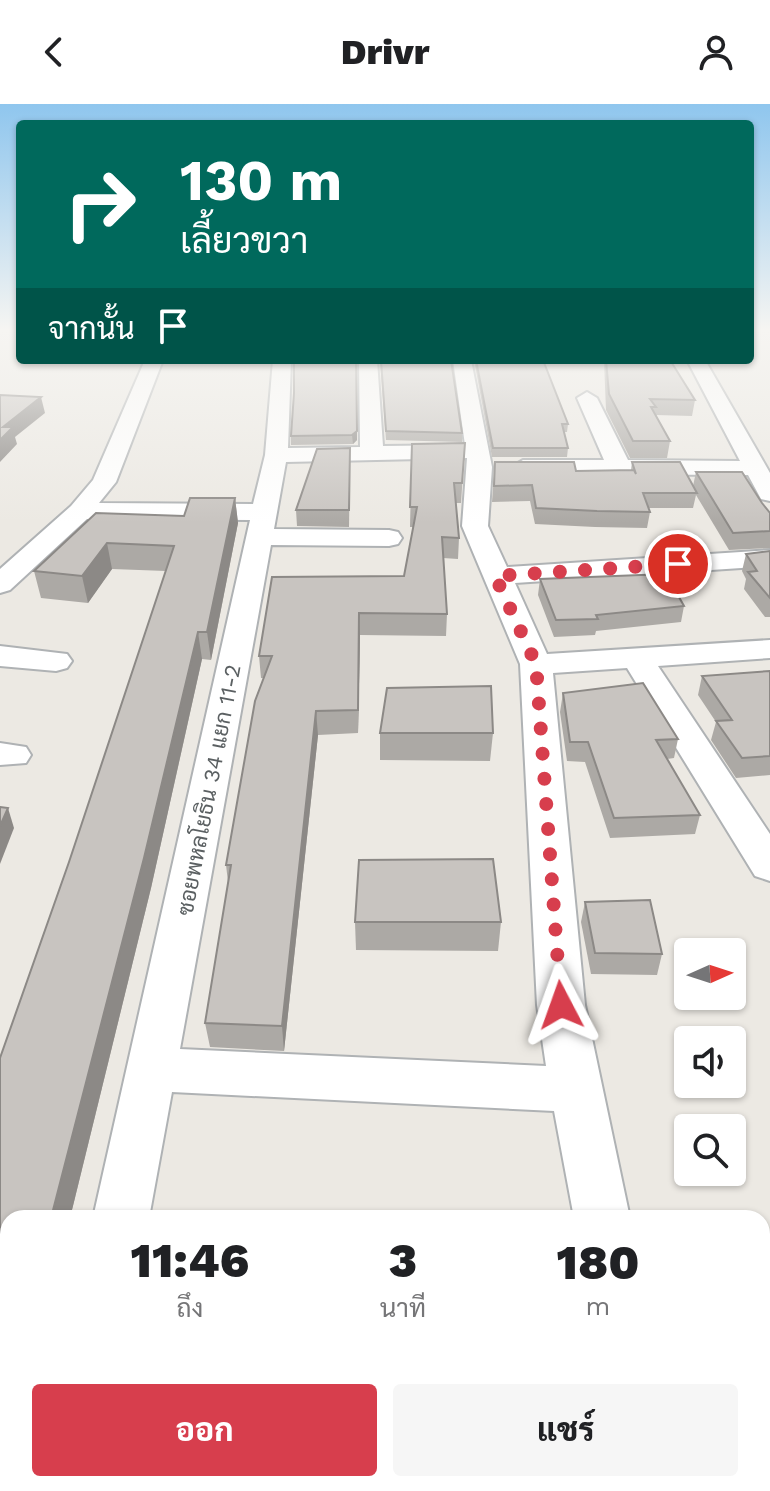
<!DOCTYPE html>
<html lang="th">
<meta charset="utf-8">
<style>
body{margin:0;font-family:"Work Sans",Sarabun,sans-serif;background:#f6f6f6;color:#202124;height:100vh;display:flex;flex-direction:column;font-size:30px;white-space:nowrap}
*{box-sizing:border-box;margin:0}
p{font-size:26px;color:#757577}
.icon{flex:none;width:44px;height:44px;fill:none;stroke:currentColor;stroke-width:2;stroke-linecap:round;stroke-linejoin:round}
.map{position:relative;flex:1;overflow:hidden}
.sheet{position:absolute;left:0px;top:1106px;width:770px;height:282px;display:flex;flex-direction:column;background:#fff;border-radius:24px 24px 0 0;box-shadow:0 2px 6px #0004}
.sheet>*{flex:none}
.top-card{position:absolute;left:16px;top:16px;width:738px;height:244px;border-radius:8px;box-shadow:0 2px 6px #0004;background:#00695c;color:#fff;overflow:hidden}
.needle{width:52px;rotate:87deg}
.tools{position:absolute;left:674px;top:834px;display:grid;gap:16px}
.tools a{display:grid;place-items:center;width:72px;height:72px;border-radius:8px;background:#fff;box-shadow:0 2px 6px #0004;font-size:40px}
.pin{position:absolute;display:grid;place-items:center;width:68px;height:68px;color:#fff;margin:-34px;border:4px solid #fff;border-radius:50%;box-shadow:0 2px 8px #0007}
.me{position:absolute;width:88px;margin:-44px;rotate:356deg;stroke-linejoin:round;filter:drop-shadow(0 0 6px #0008)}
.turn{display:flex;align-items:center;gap:28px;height:168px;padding:0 32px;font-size:36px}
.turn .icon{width:104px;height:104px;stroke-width:2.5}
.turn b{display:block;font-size:56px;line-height:68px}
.then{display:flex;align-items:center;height:76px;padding:0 32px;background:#0003;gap:16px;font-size:30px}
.eta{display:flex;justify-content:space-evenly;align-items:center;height:136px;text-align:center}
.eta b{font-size:48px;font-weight:800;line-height:56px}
.primary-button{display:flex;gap:16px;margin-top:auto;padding:16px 32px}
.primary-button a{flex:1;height:92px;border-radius:8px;background:#d73e4d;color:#fff;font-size:32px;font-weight:800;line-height:92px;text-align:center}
.primary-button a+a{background:#f6f6f6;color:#202124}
header{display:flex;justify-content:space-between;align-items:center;height:104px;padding:0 32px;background:#fff;font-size:36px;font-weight:800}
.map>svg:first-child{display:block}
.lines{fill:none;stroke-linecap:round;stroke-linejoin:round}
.street-casing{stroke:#afb2b4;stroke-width:4}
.street{fill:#fff;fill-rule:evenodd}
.wall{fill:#aca9a5}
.shaded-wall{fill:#8c8986}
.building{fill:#c8c4c0;stroke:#8c8986;stroke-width:2}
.route{stroke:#d73e4d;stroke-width:14;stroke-dasharray:0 25.2}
.labels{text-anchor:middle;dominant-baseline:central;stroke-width:7;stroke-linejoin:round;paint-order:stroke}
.street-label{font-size:22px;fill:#5b6062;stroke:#fff}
</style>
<header><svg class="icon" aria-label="back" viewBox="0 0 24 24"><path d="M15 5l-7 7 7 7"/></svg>Drivr<svg class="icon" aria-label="person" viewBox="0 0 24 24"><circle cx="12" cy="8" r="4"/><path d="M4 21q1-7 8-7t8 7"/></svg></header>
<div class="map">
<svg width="770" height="1387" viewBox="0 0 770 1387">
<rect width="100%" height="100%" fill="#ece9e3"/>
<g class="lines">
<g class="street-casing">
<g id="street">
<path d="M145,256h18l-47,122 -17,21 154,1 12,-49 8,-95h18l-3,88 72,-1 -1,-87h18l6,86 82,-1 -12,-85h18l21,107 -4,59 19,41 263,-17v16l-255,17 32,71 223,-14v18l-112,8 112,168v47l-15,-5 -128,-208 -74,5 32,332 45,213h-56l-20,-107 -382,-19 -23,126h-56l157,-698 -163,-1 -77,71 -10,3v-24l71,-63 22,-26zM467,354l-5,68 58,138 17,341 9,61 -366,-17 91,-504 118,1 9,-2 4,-6 -4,-6 -9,-2 -115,-1 12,-67z"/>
<path d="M687,256h18l65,113v28l-9,-2 -13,-24 -225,-1 -12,-7 12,-7h81l-27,-62 10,-6 10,6 31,62 112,1z"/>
<path d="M0,542l67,8 5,7 -5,7 -11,3 -56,-5z"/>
<path d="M0,639l26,4 5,8 -5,8 -26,2z"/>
<path d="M30,1380h68l-1,7h-68z"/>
<path d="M624,1380h68l1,7h-68z"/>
</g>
</g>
<use href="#street" class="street"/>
</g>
<g class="wall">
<path d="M356,256l1,80 -4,4 -62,1v-9l3,-43z"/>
<path d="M380,256l82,73v9l-76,-2z"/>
<path d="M474,256h69l25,64 -1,8h-3l4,16 -1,9h-75z"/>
<path d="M545,256h125l25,40 -3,16 -36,-1 14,26 -3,17h-37l-24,-48 -2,-49z"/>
<path d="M465,339l-4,60h-5l3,35 -1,21 -15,-1 4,56 -1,22 -86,-1 -2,98 -40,2 -34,316 -74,-4 -5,-24 23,-141 -2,-17 37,-187h-2l-2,-22 145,-80 9,-49h-3l2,-83z"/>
<path d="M495,358l81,9 55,-1 1,-8 61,24 3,-14 66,31 8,10v35l-41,2 -33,-55 -3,13h-44l1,4 -3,16 -52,-1 -60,-3 -5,-23 -38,1z"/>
<path d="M350,360l-1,63 -52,-1 -1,-16z"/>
<path d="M190,394h45l3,25 -27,137 -9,-1 -51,229 -81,330h-62v230l-8,34v-424l69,-196 97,-291 -54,-2 -24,34 -47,-5 -7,-27 62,-58 88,3z"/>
<path d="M770,447v66h-5l-21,-28 2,-10 -4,-8 4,-17z"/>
<path d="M540,475l144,27 -3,16 -85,9 -1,4 -41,2 -16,-42z"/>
<path d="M770,567v104l-34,3 -25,-38 5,-18 -18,-27 4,-19z"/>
<path d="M563,589l115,46 -4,19 -7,1 33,56 -5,19 -85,4 -25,-76 -18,-1 -7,-49z"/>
<path d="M380,629h113l-3,28 -110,-1z"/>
<path d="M585,798l77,52 -5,21 -66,-1 -10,-52z"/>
<path d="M355,818h146l-3,29 -142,-1z"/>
<path d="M762,1142l8,1v75h-8z"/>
<path d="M710,1380h52l8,7h-58z"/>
</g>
<g class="shaded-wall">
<path d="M356,256l1,80 -4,4 -1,-9z"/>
<path d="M41,293l4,16 -30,24 2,7 -17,18v-22l3,-13z"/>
<path d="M235,394l3,25 -27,137 -4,-28z"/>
<path d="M107,439l5,26 -24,34 -6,-27z"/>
<path d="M359,509l1,22 -2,98v-23z"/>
<path d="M198,528l4,27 -51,229 -81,330h-19z"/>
<path d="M316,607l2,24 -34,316 -2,-25z"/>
<path d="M8,704l6,20 -14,36v-38z"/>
<path d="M8,1252v92l-8,34v-94z"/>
</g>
<g class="building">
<path d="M294,256h62l1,71 -5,4 -61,1 3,-43z"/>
<path d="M381,256h70l11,73 -76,-2z"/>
<path d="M476,256h67l25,64h-6l6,24h-75z"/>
<path d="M606,256h64l25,40 -45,-1 6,8h-5l19,34h-37l-24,-47z"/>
<path d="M0,291l41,2 -38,30h10l-13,13z"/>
<path d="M465,339l-3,40h-8l5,55 -17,-1 5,77 -88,-1 -1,97 -42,1 -34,315 -77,-3 26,-158h-5l29,-164 17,-45h-13l13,-79 132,-1 13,-69h-7l2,-63z"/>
<path d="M350,344l-1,62h-53l21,-61z"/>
<path d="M495,358h79l2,9 58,-1 2,4 -4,-12h48l17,31h-54l7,19 -53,-1 -61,-3 -4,-23 -38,1z"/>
<path d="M696,368h46l20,31 8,10v18l-37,2z"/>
<path d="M190,394h45l-28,134h-9l-54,226 -93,360h-43v138l-8,32v-330l69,-196 105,-316 -67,-3 -25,33 -48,-5 62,-58 88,3z"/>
<path d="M770,447v47l-22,-26 9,-1 -11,-17z"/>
<path d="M666,470l18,32 -88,9 2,4 -42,1 -16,-41z"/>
<path d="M770,567v85l-28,2 -26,-37 16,-1 -30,-44z"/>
<path d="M643,579l35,56 -22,1 44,75 -86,3 -26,-76h-18l-7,-49z"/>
<path d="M491,582l2,47h-113l7,-45z"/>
<path d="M0,703l8,1 -8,18z"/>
<path d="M493,755l8,63h-146l4,-62z"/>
<path d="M650,796l12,54 -67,-1 -10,-51z"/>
<path d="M762,1142l8,1v58h-8z"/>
<path d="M762,1257l8,1v129h-38l-2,-7h32z"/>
</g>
<linearGradient id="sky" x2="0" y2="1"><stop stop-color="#8fc6ee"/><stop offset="0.54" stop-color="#f6f5f2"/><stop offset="1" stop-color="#f6f5f2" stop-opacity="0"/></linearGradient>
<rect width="770" height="419" fill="url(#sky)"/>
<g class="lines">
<path class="route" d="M561,901l-25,-341 -41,-88 183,-12"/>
</g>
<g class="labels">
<g class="street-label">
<text transform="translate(209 686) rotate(-79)">ซอยพหลโยธิน 34 แยก 11-2</text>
</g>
</g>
</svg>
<div class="tools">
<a><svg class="needle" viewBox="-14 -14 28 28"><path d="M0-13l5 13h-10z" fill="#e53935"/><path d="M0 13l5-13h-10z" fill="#757577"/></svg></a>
<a><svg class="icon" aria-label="sound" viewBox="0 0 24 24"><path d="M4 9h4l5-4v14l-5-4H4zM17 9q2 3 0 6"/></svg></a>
<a><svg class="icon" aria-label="search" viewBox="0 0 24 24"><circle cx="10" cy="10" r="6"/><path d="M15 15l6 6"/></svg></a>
</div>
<div class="pin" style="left:678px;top:460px;background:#d93025"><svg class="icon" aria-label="arrive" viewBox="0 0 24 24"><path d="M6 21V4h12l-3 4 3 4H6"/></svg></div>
<svg class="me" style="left:561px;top:901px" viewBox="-20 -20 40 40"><path d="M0-17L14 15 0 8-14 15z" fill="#d73e4d" stroke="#fff" stroke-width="4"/></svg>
<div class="top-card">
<div class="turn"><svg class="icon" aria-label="right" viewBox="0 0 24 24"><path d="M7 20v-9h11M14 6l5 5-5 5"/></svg><div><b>130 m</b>เลี้ยวขวา</div></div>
<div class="then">จากนั้น<svg class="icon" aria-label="arrive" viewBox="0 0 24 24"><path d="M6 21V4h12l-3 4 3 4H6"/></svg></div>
</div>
<section class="sheet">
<div class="eta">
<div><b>11:46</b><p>ถึง</p></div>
<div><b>3</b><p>นาที</p></div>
<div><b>180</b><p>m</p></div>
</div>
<div class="primary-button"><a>ออก</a><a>แชร์</a></div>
</section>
</div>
